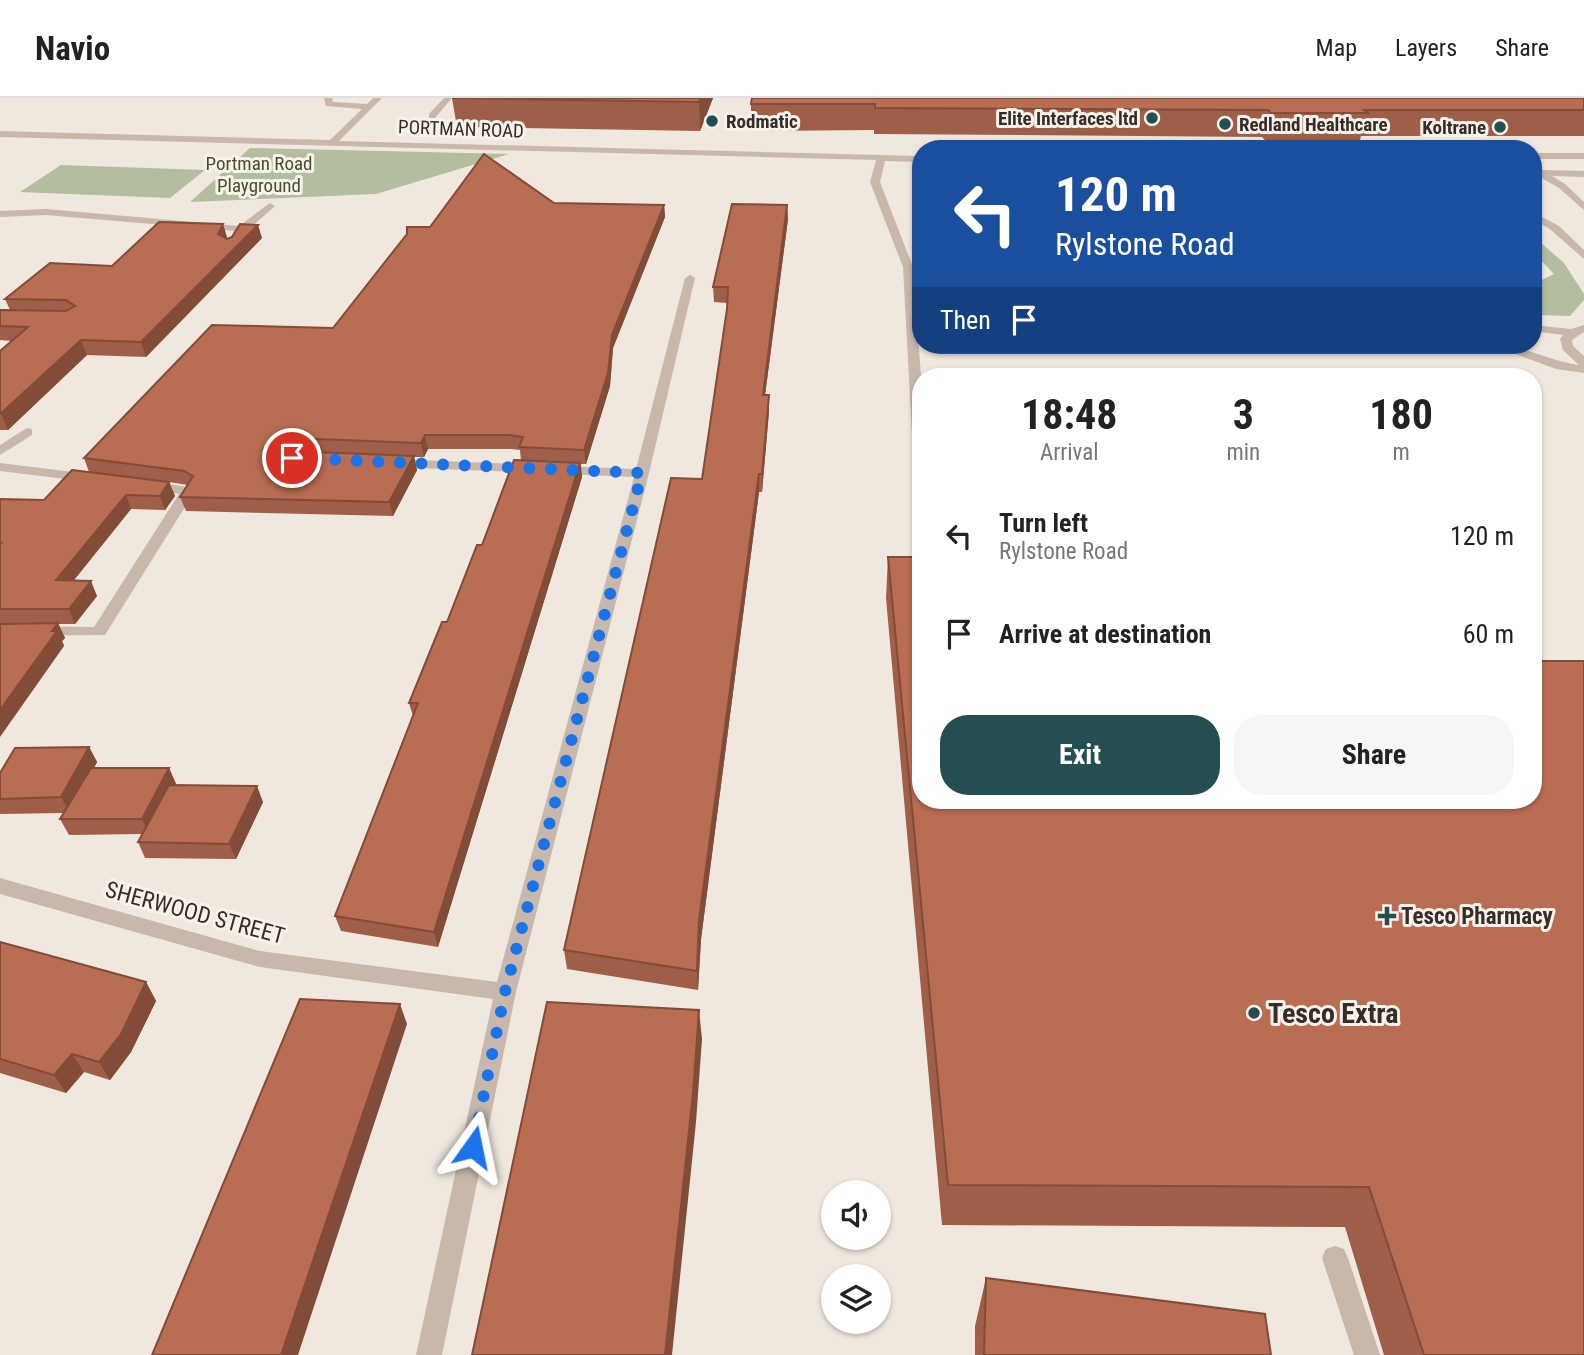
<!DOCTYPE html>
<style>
body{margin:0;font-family:"Roboto Condensed",sans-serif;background:#f6f6f6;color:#222;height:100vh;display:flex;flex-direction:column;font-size:26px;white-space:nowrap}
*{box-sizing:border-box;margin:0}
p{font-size:23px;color:#767676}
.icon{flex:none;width:38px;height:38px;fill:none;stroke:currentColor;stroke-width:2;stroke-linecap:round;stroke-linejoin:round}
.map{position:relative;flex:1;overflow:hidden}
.sheet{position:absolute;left:912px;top:270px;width:630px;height:441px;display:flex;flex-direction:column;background:#fff;border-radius:28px;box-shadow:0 2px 5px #0004}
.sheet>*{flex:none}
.top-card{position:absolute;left:912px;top:42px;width:630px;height:214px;border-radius:28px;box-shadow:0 2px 5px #0004;background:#1a4fa0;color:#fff;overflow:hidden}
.controls{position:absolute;left:821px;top:1082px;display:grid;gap:14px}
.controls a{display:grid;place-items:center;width:70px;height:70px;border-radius:50%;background:#fff;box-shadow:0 2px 5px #0004;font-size:35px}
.pin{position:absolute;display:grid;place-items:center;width:60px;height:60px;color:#fff;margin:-30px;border:4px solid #fff;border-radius:50%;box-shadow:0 2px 7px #0007}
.me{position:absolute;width:77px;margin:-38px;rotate:12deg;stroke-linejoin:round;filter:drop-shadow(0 0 5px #0008)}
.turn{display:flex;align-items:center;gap:24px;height:147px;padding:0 28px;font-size:32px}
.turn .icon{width:91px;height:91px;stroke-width:2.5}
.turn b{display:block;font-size:49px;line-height:60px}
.then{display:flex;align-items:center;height:66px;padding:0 28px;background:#0003;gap:14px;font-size:26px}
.eta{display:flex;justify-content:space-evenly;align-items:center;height:119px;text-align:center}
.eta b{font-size:42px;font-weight:700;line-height:49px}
.button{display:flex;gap:14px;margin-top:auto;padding:14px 28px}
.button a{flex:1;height:80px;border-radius:28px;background:#234e52;color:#fff;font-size:28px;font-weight:700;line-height:80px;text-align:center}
.button a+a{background:#f6f6f6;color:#222}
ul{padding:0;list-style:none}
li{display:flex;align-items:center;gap:21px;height:98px;padding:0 28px}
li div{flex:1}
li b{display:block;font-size:26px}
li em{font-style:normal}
header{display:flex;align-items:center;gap:42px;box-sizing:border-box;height:98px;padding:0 35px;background:#fff;border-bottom:2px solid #e0e0e0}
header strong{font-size:33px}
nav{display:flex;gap:38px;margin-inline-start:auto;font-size:24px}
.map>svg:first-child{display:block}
.green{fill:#b3bd9f}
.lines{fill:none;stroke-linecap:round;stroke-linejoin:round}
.minor{fill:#c7b8ab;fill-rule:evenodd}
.wall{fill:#9f5e47}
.shaded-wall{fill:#824c39}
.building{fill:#b96d52;stroke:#824c39;stroke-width:2}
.route{stroke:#1a73e8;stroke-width:12;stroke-dasharray:0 21.6}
.poi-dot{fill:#234e52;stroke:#f8f2ea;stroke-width:2.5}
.labels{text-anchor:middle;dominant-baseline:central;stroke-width:6;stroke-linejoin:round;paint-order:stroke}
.far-poi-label{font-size:19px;font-weight:bold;fill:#352d29;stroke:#f8f2ea;text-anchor:end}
.far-street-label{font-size:19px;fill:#352d29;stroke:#f8f2ea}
.far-park-label{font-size:19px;fill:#445130;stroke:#f8f2ea}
.street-label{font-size:23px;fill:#352d29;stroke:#f8f2ea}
.poi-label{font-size:23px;font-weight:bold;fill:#352d29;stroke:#f8f2ea;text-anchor:start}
.near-poi-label{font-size:28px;font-weight:bold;fill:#352d29;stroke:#f8f2ea;text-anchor:start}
</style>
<header>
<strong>Navio</strong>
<nav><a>Map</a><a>Layers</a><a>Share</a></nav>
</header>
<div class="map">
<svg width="1584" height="1257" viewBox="0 0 1584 1257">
<rect width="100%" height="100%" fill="#f0e8de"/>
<g class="green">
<path d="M250,50l259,6 -133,40 -186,8z"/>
<path d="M61,67l144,5 -35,28 -150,-6z"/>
<path d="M1533,138l31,27 20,31v6l-14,16 -37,-1v-31l21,-10 -21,-22z"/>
</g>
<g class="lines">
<g class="minor">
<path d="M324,0h8l1,4 34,2 6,-6h9l-43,43 581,15v6l-35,-1 -5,21 33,85 8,109 -1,82 -7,-4 -10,-187 -33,-85 6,-22 -876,-23v-6l330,9 32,-31 -36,-3z"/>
<path d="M444,0h8l-17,20h-6v-4z"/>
<rect x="1533" y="55" width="51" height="6"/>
<path d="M1533,68l9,4 42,1v6l-32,-1 13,8 19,18v8l-25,-22 -26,-15z"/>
<path d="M270,105l5,3 -2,2 -37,32 -5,-3 3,-6 -188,-16 -46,2v-6l46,-2 193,17z"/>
<path d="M1533,114l26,14 25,24v9l-33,-29 -18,-11z"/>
<path d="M690,177l5,3 -46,195 -133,519 -74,363h-26l77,-356 -233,-32 -260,-73v-16l260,73 237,31 137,-505 -241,-10 -7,-4 7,-4 243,10 49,-191z"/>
<path d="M1533,227l38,4 13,-4v7l-12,8 1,6 11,10v17l-28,-4 -65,-24c30,-1 58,16 88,20l-16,-15 -3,-11 3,-4 -30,-4z"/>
<path d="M27,330l5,1v6l-32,20v-10z"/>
<path d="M0,365l90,11 7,4 -7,4 -90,-11z"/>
<path d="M149,383l39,6 7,4 -90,144 -105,1v-10l94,1 85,-133 -35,-6 -2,-3z"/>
<path d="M1335,1148l9,3 4,9 32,97h-26l-32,-97 4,-9z"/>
</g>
</g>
<g class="wall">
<path d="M452,0h261l-13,33 -243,-4z"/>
<path d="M1584,0v38h-223l-1,4h-95l-3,-3 -388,-3v-4l-123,1v-27z"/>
<path d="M554,105l110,2 1,12 -52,131 -3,38 -24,78h-5l1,13 -144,470 -97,-16 -6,-15 78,-200 -4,-13 112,-242 -1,-11 -9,-1h-83l-4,8h-10l3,13 -24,46 -207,-5 -6,-14 8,-12 -19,-3 6,14 -10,14 -34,-1 -57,71 23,16 -22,28h-17l7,14 -3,3 2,5 -64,-23v-124l44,1 45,-28 -5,-14 249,-130 97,-101z"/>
<path d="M787,107l1,14 -23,176h4v16l-7,81h-3l-58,447 -3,51 -131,-21 -3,-19 138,-471 25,-170v-6l-13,-1 -1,-15z"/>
<path d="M227,139v2l35,-1 -116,119 -59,-2 -79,75h-8v-79l12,-10 -12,-1v-30h10l-5,-11 107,-33z"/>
<path d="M888,459l696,798h-200l-39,-128 -403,-2 -56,-627z"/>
<path d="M89,649l8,15 -3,6h75l7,16 -1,1 88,17 -27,57 -91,-1 -7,-16 4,-8 -73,1 -9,-16 4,-6 -64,1v-41z"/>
<path d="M0,844l146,40 10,19 -25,51 -21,28 -26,-8 -18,21 -66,-20z"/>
<path d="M986,1180l285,77h-296v-29z"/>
</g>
<g class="shaded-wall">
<path d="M700,0h13l-13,33 -1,-29z"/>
<path d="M664,107l1,12 -52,131 -3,38 -24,78 -2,-14 28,-115z"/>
<path d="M787,107l1,14 -25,192v-16z"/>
<path d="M223,126l4,13 -5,11 -4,-14z"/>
<path d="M258,127l4,13 -116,119 -5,-15z"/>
<path d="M81,242l6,15 -79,75 -7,-16z"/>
<path d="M769,297v16l-7,81v-18z"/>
<path d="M425,337l3,14 -4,8 -3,-14z"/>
<path d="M288,340l4,13 -9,6 -5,-14z"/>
<path d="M414,358l3,14 -24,46 -4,-14z"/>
<path d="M580,365l2,14 -144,470 -4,-15z"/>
<path d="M759,376v18l-58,447 -3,51 -1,-19 2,-51z"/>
<path d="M169,384l6,14 -10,14 -5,-14z"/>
<path d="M126,397l5,14 -69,86 -6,-15z"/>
<path d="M91,483l6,15 -22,28 -6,-15z"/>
<path d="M58,525l7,15 -3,3 2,5 -64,91v-27z"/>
<path d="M89,649l8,15 -27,51 -9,-16z"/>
<path d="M169,670l7,16 -27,50 -7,-15z"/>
<path d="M257,688l6,16 -27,57 -7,-15z"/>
<path d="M146,884l10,19 -25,51 -21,28 -11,-18z"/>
<path d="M400,906l7,20 -109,331h-17z"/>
<path d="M699,912l3,29 -6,83 -24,233h-7z"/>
<path d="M72,956l12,18 -18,21 -12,-18z"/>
</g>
<g class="building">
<path d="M452,0h248l-1,4z"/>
<path d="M752,0h832v12h-220l4,3h-97l-3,-3 -393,-2v-4h-124z"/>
<path d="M484,56l70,49 110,2 -52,130 -4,38 -24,77 -65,-3 4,-10 -14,-2h-84l-4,8 -133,-5 -10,5 10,8 126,5 -25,46 -209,-5 13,-21 -9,-5 -100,-13 128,-133 121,3 74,-94v-7h23z"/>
<path d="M732,106l55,1 -24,190h6l-7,79h-3l-60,446 -2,51 -133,-21 107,-472 31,1 25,-170 1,-22h-15z"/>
<path d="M159,124l64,2 -5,10 9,5 5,-2 8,-13 18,1 -117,117 -60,-2 -81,74v-63l28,-24 -28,-1v-16l66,1 9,-5 -9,-6 -61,-1 45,-36 62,3z"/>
<path d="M514,362l66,3 -146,469 -99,-16 83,-213h-9l33,-81h5l30,-77h5z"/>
<path d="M72,372l97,12 -9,14 -34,-1 -70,85 35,1 -22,28h-69v-65l1,-1h-1v-44l44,1z"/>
<path d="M888,459h32v243h613v-139h51v694h-160l-55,-168 -421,-2z"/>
<path d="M58,525l-6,8h5l-57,79v-86z"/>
<path d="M89,649l-28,50 -61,2v-26l15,-25z"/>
<path d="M91,670h78l-27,51h-82z"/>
<path d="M169,687l88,1 -28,58 -91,-2z"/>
<path d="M0,844l146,40 -25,52 -22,28 -27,-8 -18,21 -54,-16z"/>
<path d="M300,901l100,5 -119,351h-129z"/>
<path d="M547,904l152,8 -6,83 -28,262h-193z"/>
<path d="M986,1180l279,36 6,41h-287z"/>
</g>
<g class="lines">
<path class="route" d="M292,360l350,15 -137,519 -32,155"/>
</g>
<g class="poi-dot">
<circle cx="1152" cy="20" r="7"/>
<circle cx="712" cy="23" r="7"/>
<circle cx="1225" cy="26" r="7"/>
<circle cx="1500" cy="29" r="7"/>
<path d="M1383.5 807.5h7v7h7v7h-7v7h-7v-7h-7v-7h7z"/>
<circle cx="1254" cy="915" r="7"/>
</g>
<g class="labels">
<g class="far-poi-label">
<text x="1138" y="20">Elite Interfaces ltd</text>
<text x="726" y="23" text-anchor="start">Rodmatic</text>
<text x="1239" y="26" text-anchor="start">Redland Healthcare</text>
<text x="1486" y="29">Koltrane</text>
</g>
<g class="far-street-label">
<text transform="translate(461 31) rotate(2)">PORTMAN ROAD</text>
</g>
<g class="far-park-label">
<text x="259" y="65">Portman Road<tspan x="259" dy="22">Playground</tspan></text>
</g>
<g class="street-label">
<text transform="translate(195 815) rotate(15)">SHERWOOD STREET</text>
</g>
<g class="poi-label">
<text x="1401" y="818">Tesco Pharmacy</text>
</g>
<g class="near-poi-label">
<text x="1268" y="915">Tesco Extra</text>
</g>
</g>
</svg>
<div class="controls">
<a><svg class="icon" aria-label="sound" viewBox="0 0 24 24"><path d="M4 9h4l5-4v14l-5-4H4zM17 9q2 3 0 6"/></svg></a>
<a><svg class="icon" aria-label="layers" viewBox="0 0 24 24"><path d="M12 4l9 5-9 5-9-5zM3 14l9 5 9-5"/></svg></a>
</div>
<div class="pin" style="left:292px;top:360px;background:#d93025"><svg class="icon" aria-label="arrive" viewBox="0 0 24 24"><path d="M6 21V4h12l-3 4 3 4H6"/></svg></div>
<svg class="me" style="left:473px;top:1049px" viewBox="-20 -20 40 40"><path d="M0-17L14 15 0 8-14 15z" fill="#1a73e8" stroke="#fff" stroke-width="4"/></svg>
<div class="top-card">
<div class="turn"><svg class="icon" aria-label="left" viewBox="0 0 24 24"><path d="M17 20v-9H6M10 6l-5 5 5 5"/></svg><div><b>120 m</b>Rylstone Road</div></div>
<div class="then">Then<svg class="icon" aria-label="arrive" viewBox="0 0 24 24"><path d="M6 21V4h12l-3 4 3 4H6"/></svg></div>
</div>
<section class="sheet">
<div class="eta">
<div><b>18:48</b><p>Arrival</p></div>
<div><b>3</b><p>min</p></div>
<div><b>180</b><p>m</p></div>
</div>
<ul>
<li><svg class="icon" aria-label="left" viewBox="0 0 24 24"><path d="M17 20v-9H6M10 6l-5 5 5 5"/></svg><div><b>Turn left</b><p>Rylstone Road</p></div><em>120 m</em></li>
<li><svg class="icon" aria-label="arrive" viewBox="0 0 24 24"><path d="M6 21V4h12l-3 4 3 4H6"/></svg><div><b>Arrive at destination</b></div><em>60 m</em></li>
</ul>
<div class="button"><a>Exit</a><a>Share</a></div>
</section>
</div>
